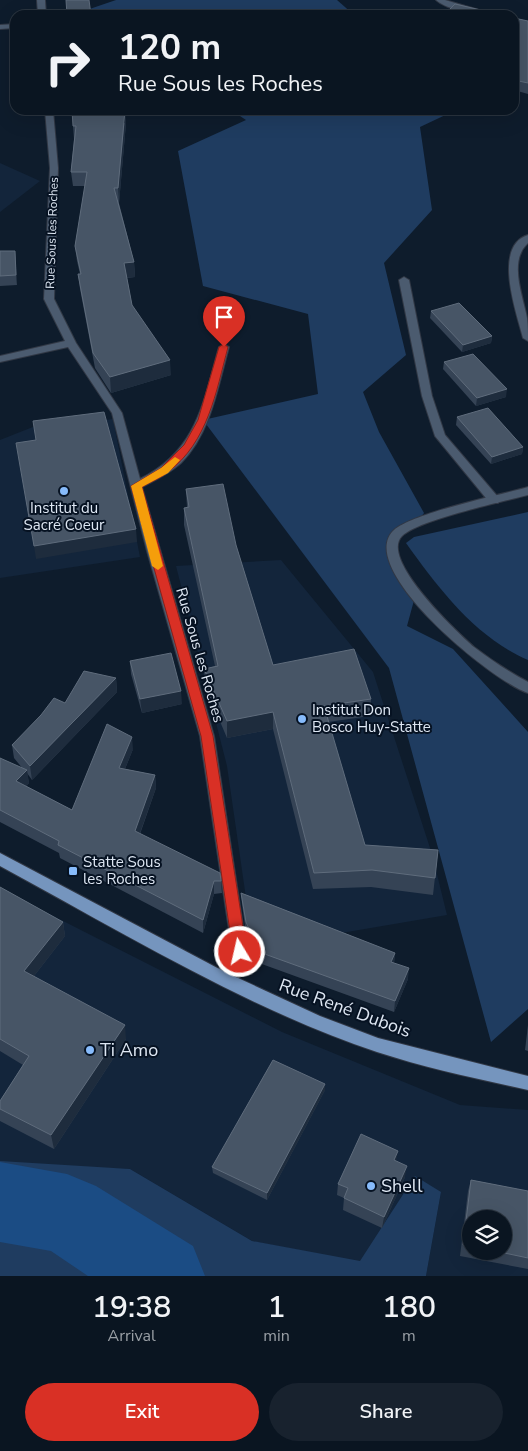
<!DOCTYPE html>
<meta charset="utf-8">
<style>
body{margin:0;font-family:"Nunito Sans",sans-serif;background:#18222e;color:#f1f3f6;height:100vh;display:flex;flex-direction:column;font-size:19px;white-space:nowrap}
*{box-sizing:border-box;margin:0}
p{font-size:16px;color:#999fa5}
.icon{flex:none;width:28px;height:28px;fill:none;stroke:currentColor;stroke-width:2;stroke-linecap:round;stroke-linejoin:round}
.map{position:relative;height:1276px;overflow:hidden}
.details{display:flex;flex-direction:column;background:#0a1521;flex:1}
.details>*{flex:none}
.guide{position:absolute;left:10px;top:10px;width:509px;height:105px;border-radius:15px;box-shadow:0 5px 20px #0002,0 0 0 1px #2a343f;background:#0a1521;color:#f1f3f6;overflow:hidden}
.buttons{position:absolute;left:462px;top:1210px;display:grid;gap:10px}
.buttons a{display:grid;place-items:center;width:50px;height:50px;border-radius:50%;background:#0a1521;box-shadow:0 5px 20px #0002,0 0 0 1px #2a343f;font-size:25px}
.pin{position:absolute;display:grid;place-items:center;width:42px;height:42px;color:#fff;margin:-51px -21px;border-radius:50% 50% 50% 0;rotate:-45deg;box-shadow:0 0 5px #0007}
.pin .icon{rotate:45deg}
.me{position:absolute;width:55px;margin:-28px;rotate:351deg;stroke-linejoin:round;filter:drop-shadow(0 0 4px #0008)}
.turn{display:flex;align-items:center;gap:18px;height:105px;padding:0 25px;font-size:22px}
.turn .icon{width:65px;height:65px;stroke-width:2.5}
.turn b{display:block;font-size:35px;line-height:42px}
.eta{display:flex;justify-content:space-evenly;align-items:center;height:85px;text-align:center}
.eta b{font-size:30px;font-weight:600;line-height:35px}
.action{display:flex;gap:10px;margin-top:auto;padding:10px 25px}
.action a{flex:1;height:58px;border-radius:30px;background:#d93025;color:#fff;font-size:20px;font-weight:600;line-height:58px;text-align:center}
.action a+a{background:#18222e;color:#f1f3f6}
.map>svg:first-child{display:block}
.built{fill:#13253b;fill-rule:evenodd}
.green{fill:#1f3c60}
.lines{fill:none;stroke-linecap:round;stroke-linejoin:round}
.river{fill:#1b4c84;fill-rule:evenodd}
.service-casing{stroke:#313845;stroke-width:2}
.minor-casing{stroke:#313845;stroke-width:2}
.primary-casing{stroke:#313845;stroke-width:2}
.service{fill:#4b5b6f;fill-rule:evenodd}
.minor{fill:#4b5b6f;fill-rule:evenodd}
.primary{fill:#7595be;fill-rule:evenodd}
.wall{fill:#354355;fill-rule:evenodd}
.shaded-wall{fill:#1e2c3d}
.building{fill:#475566;stroke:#5f6c7c}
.route{fill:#d93025;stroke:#8d1f18}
.slow{fill:#f59e0b}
.poi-dot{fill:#87bbfb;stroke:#061222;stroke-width:2}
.labels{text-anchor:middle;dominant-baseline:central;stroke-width:4;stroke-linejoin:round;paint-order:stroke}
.far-street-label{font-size:12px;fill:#dee7f3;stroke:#061222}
.poi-label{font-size:15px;fill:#dee7f3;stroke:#061222;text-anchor:start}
.street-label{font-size:15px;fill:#dee7f3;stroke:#061222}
.near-street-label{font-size:18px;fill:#dee7f3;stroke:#061222}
.near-poi-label{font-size:18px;fill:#dee7f3;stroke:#061222;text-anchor:start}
</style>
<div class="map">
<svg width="528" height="1276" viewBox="0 0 528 1276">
<rect width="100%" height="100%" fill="#0e1c2c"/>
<g class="built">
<path d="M0,163l40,18 -40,31z"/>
<path d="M58,417l1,10 54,-8 27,138 -140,21v-138z"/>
<path d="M281,560l92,112 59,182 15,61 -141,24 -59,-34 -20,-139 -51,-200z"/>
<path d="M0,889l282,143 178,73 68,5v166h-102l15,-84 -81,70 -108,-21 -122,-72 -130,-4zM471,1219h33v32h-33z"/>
</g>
<g class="green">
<path d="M116,0h221l17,15h-282z"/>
<path d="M231,110h225l-36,17 12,83 -48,53 22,92 -43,37 16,40 45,81 -8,11 -25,20 25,49 -9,33 46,23 75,83v277l-37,33 -102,-374 -186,-248 115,-26 -10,-80 -105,-28 -25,-135 68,-31z"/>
<path d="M528,512v148c-53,-23 -89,-71 -122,-117l8,-6z"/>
<path d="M0,1161l130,8 122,72 108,20 55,-85 26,16 -15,84h-426z"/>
</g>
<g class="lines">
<path class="river" d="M0,1162l67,12 29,12 97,60 12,30h-117l-37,-25 -51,-9z"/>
<g class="service-casing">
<path id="service" d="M404,277l5,3 23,116 13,39 53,62 2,3 -2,3h-8l-55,-67 -13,-40 -23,-116z"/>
</g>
<g class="minor-casing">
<g id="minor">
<path d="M37,0h8l1,15h-8z"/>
<path d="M436,0h9l51,15c-16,0 -48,-4 -60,-15z"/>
<path d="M15,24v4l-15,1v-4z"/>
<path d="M45,110h8l5,58 -4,131 22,44 46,70 18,66c57,-28 63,-76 79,-132l5,-3 5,3c-11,39 -18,86 -48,116 -11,10 -25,17 -39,24l72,249 33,216 -22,30 -5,2 -5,-2 -3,-5 20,-27 -32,-214 -53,-185 -35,-138 -44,-66 -68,15v-6l65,-15 -21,-42 6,-131z"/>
<path d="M528,235v8c-20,18 -5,53 -1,75 1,7 1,15 1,23l-5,-3c-6,-24 -31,-92 5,-103z"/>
<path d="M528,487v8c-26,7 -110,25 -126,41 -23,23 55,96 72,111 17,13 35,25 54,35v11c-35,-11 -175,-125 -134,-163 19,-17 106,-35 134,-43z"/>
</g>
</g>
<g class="primary-casing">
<path id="primary" d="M0,853l225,119 95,44 58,22 150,38v14c-50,-11 -102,-22 -151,-38 -129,-43 -257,-121 -377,-186z"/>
</g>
<use href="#service" class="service"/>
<use href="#minor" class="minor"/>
<use href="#primary" class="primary"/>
</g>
<g class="wall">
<path d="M514,18l14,3v73l-14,-4z"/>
<path d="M126,123l-7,80 15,59 1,15 -8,1 5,27 39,70 -60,18 -16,-25 -15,-79 -2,-15h2l-3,-13 -2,-15 10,-60h-12l-2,-14 3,-33 -1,-13z"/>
<path d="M0,251h15l2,34 -17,1z"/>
<path d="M431,311l61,25 -1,7 -29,9 -32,-34z"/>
<path d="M444,362l62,35 -30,9 -33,-37z"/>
<path d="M457,417l66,30 -1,7 -31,10 -35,-39z"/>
<path d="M186,489l50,56 37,120 98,34 -1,17 -42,6 37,123 73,5 -5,45 -62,-8 -58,2 -40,-160 -46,9 -22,-52 -1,-17 11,-3 -31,-141v-17h3z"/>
<path d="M130,661l52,43 -40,9 -11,-39z"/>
<path d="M116,678l1,14 -85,88 -5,-7 2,10 -3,3 46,24 61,-61 -8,20 30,6 1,13 -16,46 81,47 1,12 -8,1 -11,39 -143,-75 -1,-5 -59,-31v-64l23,11 -9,-11 -2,-13 53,-42z"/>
<path d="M0,887l63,35 2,14 -31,40 92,63 -72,110 -54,-28v-20l23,-36 -23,-14z"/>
<path d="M241,893l154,60 -1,10 14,16 -14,33 -135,-49 -13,-30 -4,-29z"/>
<path d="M528,1025v26l-3,-1z"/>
<path d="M325,1090l-58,110 -54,-27 -1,-6z"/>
<path d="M397,1161l8,16 -23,51 -39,-18 1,-12 -7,-3 1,-11z"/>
<path d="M471,1180l57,11v78l-68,-13 8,-65zM471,1219l33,32h-33z"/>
</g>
<g class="shaded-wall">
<path d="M126,110v13l-7,80 -1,-15z"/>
<path d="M15,251l1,10 1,24 -1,-10z"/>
<path d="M134,262l1,15 -10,1 -1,-15z"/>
<path d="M492,336l-1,7 -29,9 1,-7z"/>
<path d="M170,360l1,15 -60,18 -1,-16z"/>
<path d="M507,389l-1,8 -30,9 1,-8z"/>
<path d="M523,447l-1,7 -31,10 1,-7z"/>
<path d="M136,529l1,13 -101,17 -2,-13z"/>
<path d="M116,678l1,14 -85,88 -2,-14z"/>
<path d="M181,691l1,13 -40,9 -2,-14z"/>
<path d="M273,712v17l-46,9v-17z"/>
<path d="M132,737l1,12 -13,32 -1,-13z"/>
<path d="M27,770l2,13 -11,11 -2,-13z"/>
<path d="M155,775l1,13 -20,56 -1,-13z"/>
<path d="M214,881v13l-11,39v-13z"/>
<path d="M63,922l2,14 -38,49 -3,-14z"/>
<path d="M395,953l-1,11 -3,-2z"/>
<path d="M409,968l-1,11 -14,33 1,-11z"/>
<path d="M125,1025l1,14 -72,110 -3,-14z"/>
<path d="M325,1084v6l-58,110v-7z"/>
<path d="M398,1151l-2,11 -2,-2z"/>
<path d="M407,1166l-2,11 -23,51 2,-11z"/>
</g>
<g class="building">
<path d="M66,0h23l2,15h-24z"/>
<path d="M455,4l47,11h-58z"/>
<path d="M514,18l14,3v62l-14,-3z"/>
<path d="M72,110h53l-7,78h-4l20,74 -10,1 8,42 38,55 -60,17 -17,-24 -15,-79h3l-6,-28 12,-74h-16l5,-46h-3z"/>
<path d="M0,251h15l1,24 -16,1z"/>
<path d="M459,303l33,33 -29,9 -32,-34z"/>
<path d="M473,354l34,35 -30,9 -33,-36z"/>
<path d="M488,408l35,39 -31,10 -35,-40z"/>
<path d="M104,412l32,117 -102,17 -18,-103 20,-3 -3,-19z"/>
<path d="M223,484l13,61 37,120 81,-16 17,50 -47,7 41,139 73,5 -3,28 -63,-8 -58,3 -41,-161 -46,9 -23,-52 14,-3 -34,-158 5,-1 -3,-18z"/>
<path d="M171,653l10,38 -41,8 -10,-38z"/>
<path d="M84,671l32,7 -86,88 -18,-21 29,-30 13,-17 11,5z"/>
<path d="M107,724l25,13 -13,31 36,7 -20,56 85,42 1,8h-7l-11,39 -145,-75 1,-4 -59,-31v-52l27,12 -11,11 56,29z"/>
<path d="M0,887l63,35 -39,49 101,54 -74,110 -51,-26v-8l29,-45 -29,-17z"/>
<path d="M241,893l154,60 -4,9 18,6 -14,33 -136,-49 -13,-30z"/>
<path d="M273,1060l52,24 -58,109 -55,-26z"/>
<path d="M361,1134l37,17 -4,9 13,6 -23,51 -40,-19 4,-10 -10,-4z"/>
<path d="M471,1180l57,11v67l-33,-7h9v-32h-33v28l-8,-2z"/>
</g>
<path class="route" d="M224,344l4,3c-12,45 -20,95 -60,125 -7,6 -18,10 -26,15l71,249 34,216 -2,4 -5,2 -5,-2 -2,-4 -32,-216 -70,-250 30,-18 23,-23 14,-25 21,-73z"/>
<path class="slow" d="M175,457l5,3 -12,13 -26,14 21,79 -5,4 -6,-4 -21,-80 30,-18z"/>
<g class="poi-dot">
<circle cx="64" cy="491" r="5"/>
<circle cx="302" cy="719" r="5"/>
<rect x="68" y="866" width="10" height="10" rx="2.5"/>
<circle cx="90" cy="1050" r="5"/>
<circle cx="371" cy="1186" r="5"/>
</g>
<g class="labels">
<g class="far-street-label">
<text transform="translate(52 233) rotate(-88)">Rue Sous les Roches</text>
</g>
<g class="poi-label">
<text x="64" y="508" text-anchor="middle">Institut du<tspan x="64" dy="17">Sacré Coeur</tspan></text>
<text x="312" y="710">Institut Don<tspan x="312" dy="17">Bosco Huy-Statte</tspan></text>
<text x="83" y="862">Statte Sous<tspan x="83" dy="17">les Roches</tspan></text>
</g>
<g class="street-label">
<text transform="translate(200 655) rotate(74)">Rue Sous les Roches</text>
</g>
<g class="near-street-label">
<text transform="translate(345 1008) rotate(20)">Rue René Dubois</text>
</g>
<g class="near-poi-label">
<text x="100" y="1050">Ti Amo</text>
<text x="381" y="1186">Shell</text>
</g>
</g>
</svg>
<div class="buttons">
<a><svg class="icon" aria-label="layers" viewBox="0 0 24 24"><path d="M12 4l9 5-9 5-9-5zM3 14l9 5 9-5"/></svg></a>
</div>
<div class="pin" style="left:224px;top:347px;background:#d93025"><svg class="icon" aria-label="arrive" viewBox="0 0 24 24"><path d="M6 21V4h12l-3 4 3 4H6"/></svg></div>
<svg class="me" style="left:240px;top:952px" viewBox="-20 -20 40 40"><circle r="17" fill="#d93025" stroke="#fff" stroke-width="3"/><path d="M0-11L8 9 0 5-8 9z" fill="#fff"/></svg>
<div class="guide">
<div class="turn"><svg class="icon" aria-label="right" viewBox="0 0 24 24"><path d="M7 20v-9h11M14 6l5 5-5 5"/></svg><div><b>120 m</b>Rue Sous les Roches</div></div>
</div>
</div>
<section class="details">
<div class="eta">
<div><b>19:38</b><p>Arrival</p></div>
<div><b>1</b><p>min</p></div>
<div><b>180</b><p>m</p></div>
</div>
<div class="action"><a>Exit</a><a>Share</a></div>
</section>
